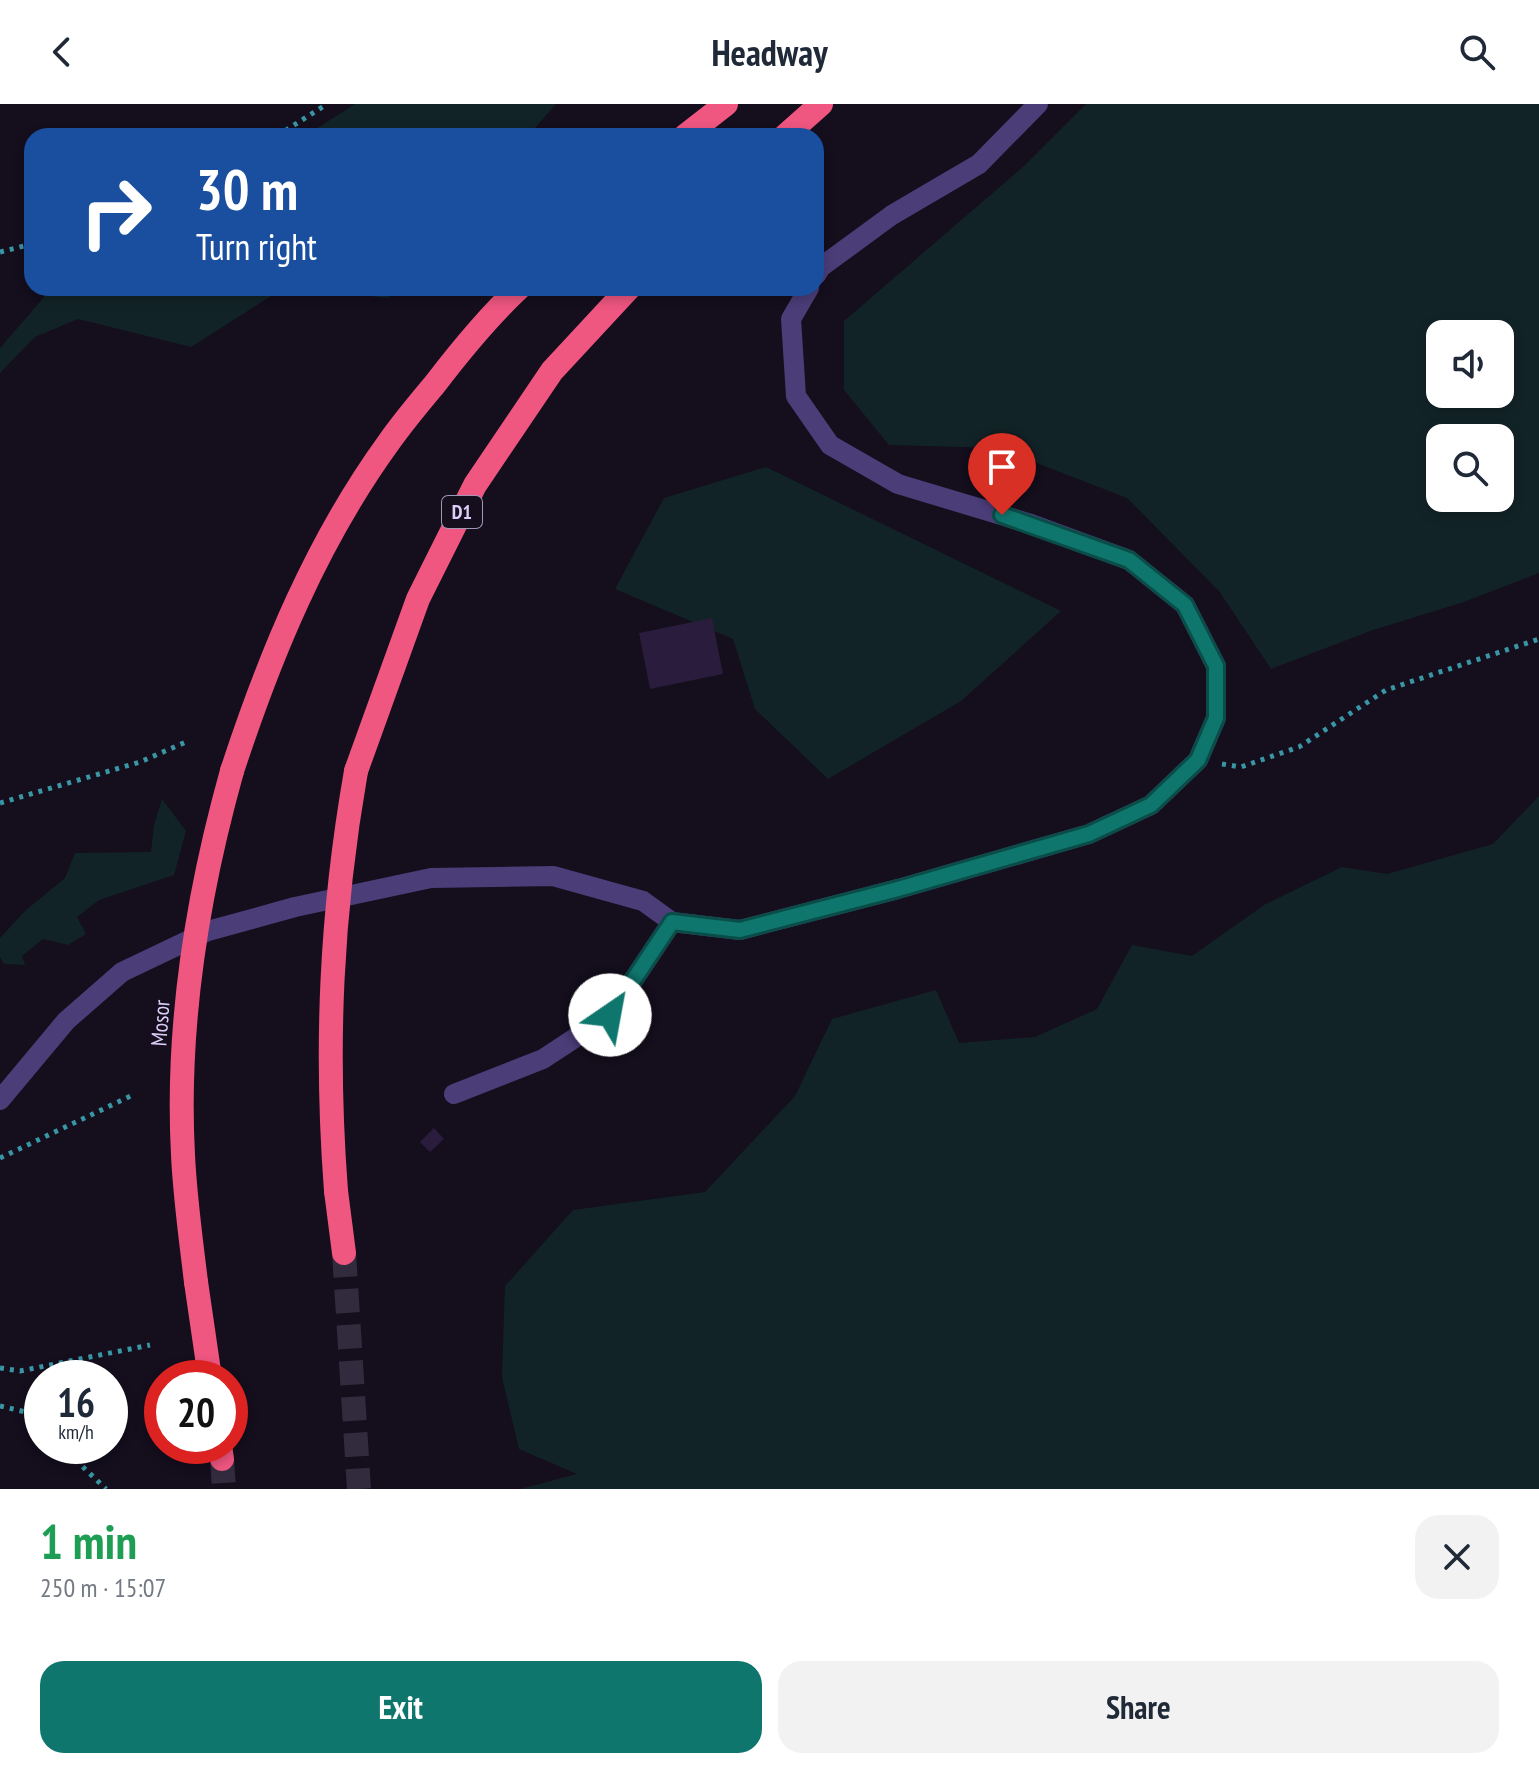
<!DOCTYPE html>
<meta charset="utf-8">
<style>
body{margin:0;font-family:"PT Sans Narrow",sans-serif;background:#f2f2f3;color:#1f2937;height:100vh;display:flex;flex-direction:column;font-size:30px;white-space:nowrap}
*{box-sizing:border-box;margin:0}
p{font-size:26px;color:#747a83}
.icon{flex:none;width:44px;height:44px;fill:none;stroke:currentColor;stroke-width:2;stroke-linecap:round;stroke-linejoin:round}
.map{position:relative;height:1385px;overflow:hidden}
.side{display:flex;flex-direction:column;background:#fff;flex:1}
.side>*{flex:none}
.hud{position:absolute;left:24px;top:24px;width:800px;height:168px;border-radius:24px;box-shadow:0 4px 12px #0003;background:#1a4fa0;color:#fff;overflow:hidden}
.tools{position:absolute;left:1426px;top:216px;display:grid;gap:16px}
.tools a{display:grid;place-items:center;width:88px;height:88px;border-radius:16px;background:#fff;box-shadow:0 4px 12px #0003;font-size:40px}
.speed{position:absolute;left:24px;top:1256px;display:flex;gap:16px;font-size:40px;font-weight:700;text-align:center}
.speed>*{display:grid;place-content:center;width:104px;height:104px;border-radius:50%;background:#fff;box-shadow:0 4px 12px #0003;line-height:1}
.speed small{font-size:20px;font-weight:400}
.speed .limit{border:12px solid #d22;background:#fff;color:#111}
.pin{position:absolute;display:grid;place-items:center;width:68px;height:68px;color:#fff;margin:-82px -34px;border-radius:50% 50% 50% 0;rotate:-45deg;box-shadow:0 0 8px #0007}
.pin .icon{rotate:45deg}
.me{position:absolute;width:88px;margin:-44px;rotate:33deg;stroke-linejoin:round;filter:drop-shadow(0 0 6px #0008)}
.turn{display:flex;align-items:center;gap:28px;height:168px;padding:0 40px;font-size:36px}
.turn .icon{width:104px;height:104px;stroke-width:2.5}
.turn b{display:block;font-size:56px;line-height:68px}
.round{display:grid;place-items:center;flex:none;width:84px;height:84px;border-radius:24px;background:#f2f2f3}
.head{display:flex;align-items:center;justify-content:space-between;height:136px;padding:0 40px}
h1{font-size:48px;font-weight:800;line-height:60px;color:#1e9e55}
.action{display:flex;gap:16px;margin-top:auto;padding:16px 40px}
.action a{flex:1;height:92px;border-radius:24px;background:#0f766e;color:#fff;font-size:32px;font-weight:800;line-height:92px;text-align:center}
.action a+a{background:#f2f2f3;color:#1f2937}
header{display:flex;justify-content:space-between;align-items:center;height:104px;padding:0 40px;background:#fff;font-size:36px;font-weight:800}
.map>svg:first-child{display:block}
.green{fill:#122327;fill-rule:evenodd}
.building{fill:#291c3d}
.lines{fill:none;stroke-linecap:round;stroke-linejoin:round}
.highway-tunnel{stroke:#322b3e;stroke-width:24;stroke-dasharray:24 12;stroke-linecap:butt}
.path{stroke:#3996a5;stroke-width:5;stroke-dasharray:4 6;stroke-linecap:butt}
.minor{stroke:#4b3d78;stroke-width:20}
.highway{stroke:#ef5680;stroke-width:24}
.highway-bridge{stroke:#ef5680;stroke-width:24}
.route-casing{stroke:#0a4d48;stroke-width:20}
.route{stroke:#0f766e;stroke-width:14}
.labels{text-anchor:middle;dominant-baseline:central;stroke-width:8;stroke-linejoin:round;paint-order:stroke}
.shield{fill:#140e1d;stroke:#a195b8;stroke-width:2}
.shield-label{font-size:20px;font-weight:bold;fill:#ddcffa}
.street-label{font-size:22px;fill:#ddcffa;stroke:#140e1d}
</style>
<header><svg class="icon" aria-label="back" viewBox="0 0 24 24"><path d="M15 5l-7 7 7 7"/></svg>Headway<svg class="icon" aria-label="search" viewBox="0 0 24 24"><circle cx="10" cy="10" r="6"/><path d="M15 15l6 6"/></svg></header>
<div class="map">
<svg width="1539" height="1385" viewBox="0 0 1539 1385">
<rect width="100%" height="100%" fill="#140e1d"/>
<g class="green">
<path d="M355,0h201l-28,32h-223z"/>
<path d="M1086,0h453v469l-75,29 -91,28 -102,39 -52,-78 -92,-93 -129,-50 -109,-3 -45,-55v-69l180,-155zM1440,230h60v60h-60zM1440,334h60v60h-60z"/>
<path d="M52,184h232l-93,59 -113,-28 -43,18 -35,36v-25z"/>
<path d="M298,184h108l-19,10z"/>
<path d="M766,363l295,144 -100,90 -133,78 -73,-70 -22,-70 -118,-50 49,-91z"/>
<path d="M1539,692v693h-1019l57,-15 -58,-25 -17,-72 3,-91 68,-76 132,-18 90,-96 37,-77 104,-29 23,53 76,-6 62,-28 35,-64 60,11 72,-51 78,-38 45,7 106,-30z"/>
<path d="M162,695l24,32 -12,44 -75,25 -22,17 9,17 -18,11 -25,-6 -21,17 3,9 -21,-1 -4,-7v-19l25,-27 40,-33 10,-25 76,-1 3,-27z"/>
</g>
<g class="building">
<path d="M712,514l11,56 -73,15 -11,-56z"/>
<path d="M434,1024l10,11 -14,13 -10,-10z"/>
</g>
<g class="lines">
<g class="highway-tunnel">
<path d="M344,1149l15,236"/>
<path d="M222,1355l2,30"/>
</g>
<g class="path">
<path d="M277,32l50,-32"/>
<path d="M0,148l32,-8"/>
<path d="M1222,660l19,3 58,-20 87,-57 153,-51"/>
<path d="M0,699l140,-41 46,-20"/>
<path d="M0,1054l135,-64"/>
<path d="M0,1264l20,3 130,-26"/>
<path d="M0,1302l30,7 12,13"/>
<path d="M61,1342l45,43"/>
</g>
<g class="minor">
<path d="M816,171l5,-8 71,-52 87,-51 59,-60"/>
<path d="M454,990l89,-35 67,-44 62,-93"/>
<path d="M0,996l66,-79 56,-49 86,-41 87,-24 136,-29 122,-2 90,25 29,21 68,8 158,-41 191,-55 62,-29 47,-45 18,-42v-52l-31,-61 -56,-45 -101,-37 -130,-39 -68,-39 -34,-49 -5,-77 18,-31"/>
</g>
<g class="highway">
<path d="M685,32l41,-32"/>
<path d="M785,32l36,-32"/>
<path d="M232,667c38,-116 85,-230 157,-329 14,-20 30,-39 46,-58 26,-34 52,-66 84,-96"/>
<path d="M356,667l62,-172 57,-114 77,-114 77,-83"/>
<path d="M336,1087l8,62"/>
<path d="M196,1178l14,96"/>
<path d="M220,1342l2,13"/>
</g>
<g class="highway-bridge">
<path d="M336,1087c-11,-144 -5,-277 20,-420"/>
<path d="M196,1178c-5,-42 -11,-84 -13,-127 -7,-131 14,-259 49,-384"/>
</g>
</g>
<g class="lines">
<g class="route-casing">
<path id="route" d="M610,911l62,-93 68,8 158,-41 191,-55 62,-29 47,-45 18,-42v-52l-31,-61 -56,-45 -127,-45"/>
</g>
<use href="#route" class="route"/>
</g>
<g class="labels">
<rect class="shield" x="442" y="392" width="40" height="32" rx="6"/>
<g class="shield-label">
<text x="462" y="408">D1</text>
</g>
<g class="street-label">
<text transform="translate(160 919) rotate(-86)">Mosor</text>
</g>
</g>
</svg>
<div class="tools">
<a><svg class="icon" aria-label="sound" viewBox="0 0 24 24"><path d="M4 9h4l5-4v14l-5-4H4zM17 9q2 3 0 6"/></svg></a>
<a><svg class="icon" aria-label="search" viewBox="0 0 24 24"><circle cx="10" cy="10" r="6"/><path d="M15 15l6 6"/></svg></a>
</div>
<div class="speed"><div>16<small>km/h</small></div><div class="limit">20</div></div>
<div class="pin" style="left:1002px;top:411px;background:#d93025"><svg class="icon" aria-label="arrive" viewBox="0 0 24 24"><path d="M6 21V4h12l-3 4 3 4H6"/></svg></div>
<svg class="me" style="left:610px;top:911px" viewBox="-20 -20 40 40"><circle r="19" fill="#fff"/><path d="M0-13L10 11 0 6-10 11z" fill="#0f766e"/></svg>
<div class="hud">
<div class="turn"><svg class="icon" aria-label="right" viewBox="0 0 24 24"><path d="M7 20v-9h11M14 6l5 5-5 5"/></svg><div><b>30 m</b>Turn right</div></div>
</div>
</div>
<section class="side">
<div class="head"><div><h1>1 min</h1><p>250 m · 15:07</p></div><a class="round"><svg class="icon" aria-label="close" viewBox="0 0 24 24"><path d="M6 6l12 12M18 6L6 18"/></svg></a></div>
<div class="action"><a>Exit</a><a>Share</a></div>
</section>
